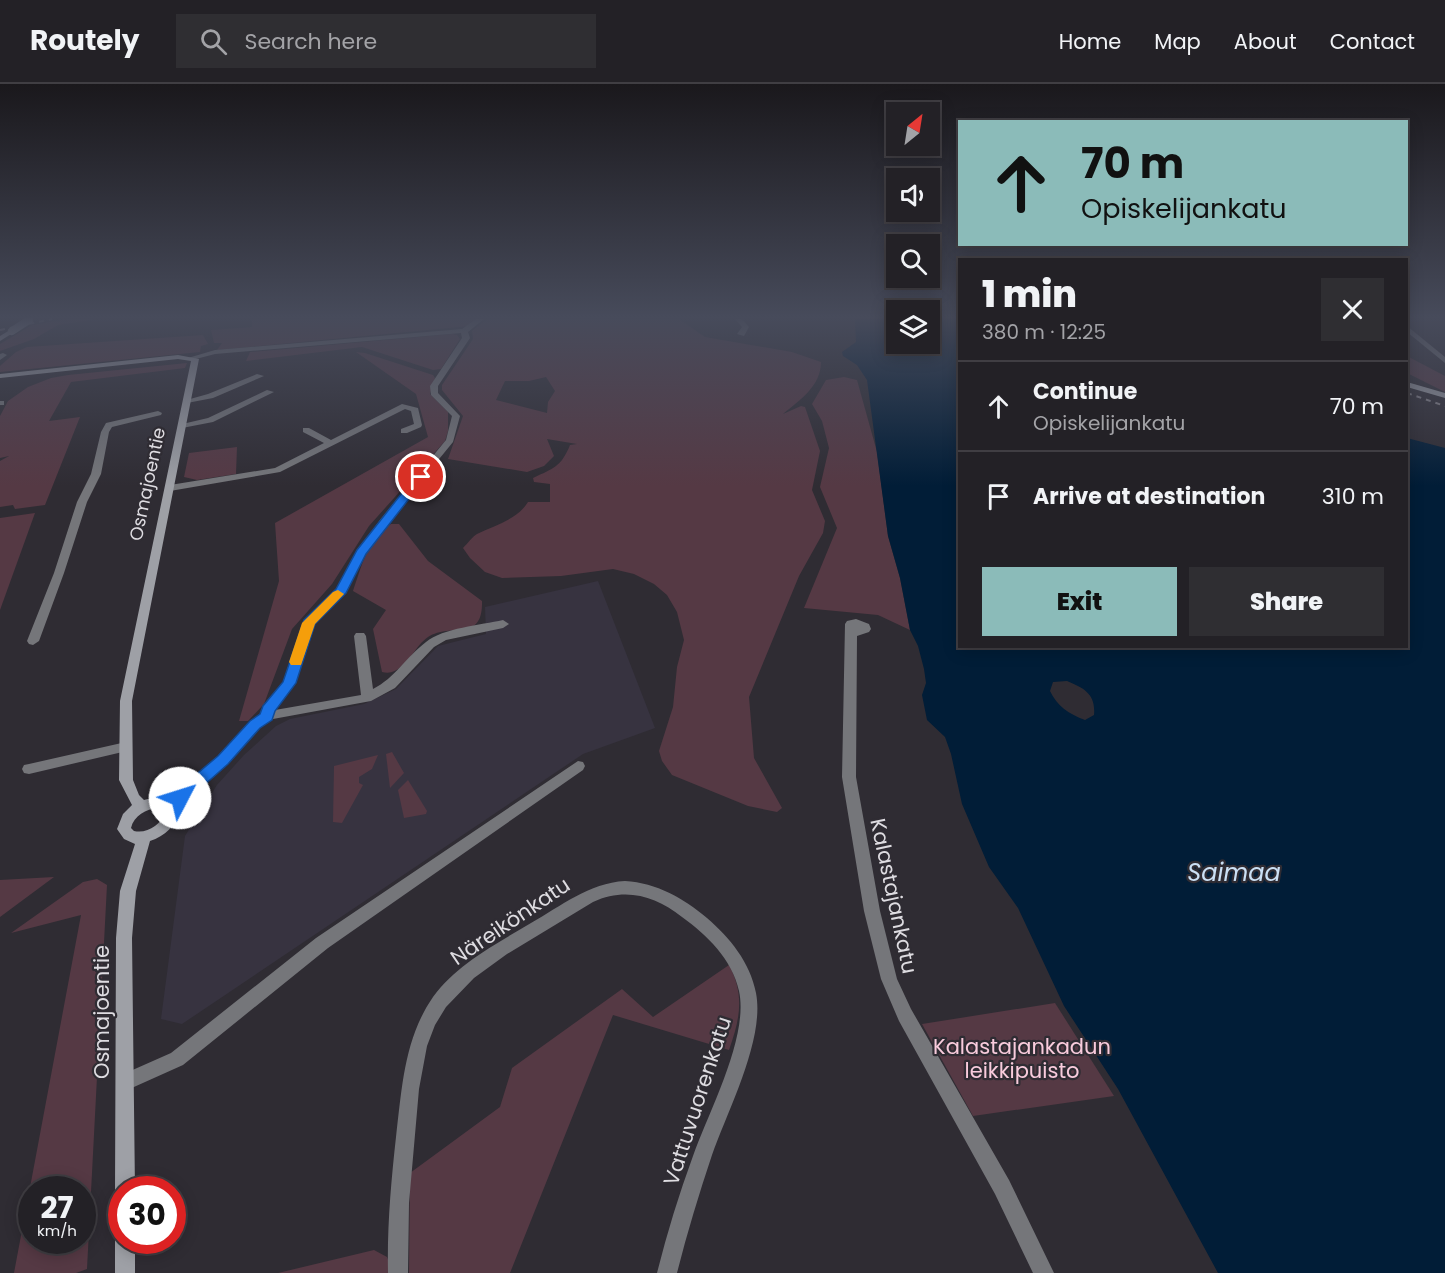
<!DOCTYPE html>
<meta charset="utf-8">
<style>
body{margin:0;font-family:Poppins,sans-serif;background:#2f2e32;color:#f1f3f6;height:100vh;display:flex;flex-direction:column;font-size:22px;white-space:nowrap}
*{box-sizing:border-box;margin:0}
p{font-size:20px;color:#a3a3a7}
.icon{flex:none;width:33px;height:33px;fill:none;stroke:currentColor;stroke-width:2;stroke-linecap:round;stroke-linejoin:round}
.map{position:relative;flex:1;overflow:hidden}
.details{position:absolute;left:958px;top:174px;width:450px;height:390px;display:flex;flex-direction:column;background:#232126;border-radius:0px;box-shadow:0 3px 15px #0003,0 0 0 2px #403e43}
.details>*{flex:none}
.guide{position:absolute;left:958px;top:36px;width:450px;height:126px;border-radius:0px;box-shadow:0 3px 15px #0003,0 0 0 2px #403e43;background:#8bbbb9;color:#111;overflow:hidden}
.needle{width:39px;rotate:30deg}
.buttons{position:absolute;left:886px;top:18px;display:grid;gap:12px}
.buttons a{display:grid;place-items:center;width:54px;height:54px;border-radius:0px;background:#232126;box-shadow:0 3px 15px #0003,0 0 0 2px #403e43;font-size:30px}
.speed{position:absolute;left:18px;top:1092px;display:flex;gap:12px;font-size:30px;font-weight:700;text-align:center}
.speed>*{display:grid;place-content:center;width:78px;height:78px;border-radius:50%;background:#232126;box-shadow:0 3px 15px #0003,0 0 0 2px #403e43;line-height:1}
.speed small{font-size:15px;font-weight:400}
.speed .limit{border:9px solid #d22;background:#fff;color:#111}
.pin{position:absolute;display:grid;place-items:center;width:51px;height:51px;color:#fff;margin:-26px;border:3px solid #fff;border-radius:50%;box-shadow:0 2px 6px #0007}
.me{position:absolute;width:66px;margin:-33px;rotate:50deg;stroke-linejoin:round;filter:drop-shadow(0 0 4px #0008)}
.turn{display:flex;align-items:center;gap:21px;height:126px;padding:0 24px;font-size:27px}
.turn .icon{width:78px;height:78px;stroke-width:2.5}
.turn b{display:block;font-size:42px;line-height:51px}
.round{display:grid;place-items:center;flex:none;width:63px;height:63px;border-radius:0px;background:#2f2e32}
.head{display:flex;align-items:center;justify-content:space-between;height:102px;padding:0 24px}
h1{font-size:36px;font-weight:800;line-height:45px}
.primary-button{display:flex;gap:12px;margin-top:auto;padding:12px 24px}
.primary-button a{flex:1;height:69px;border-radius:0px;background:#8bbbb9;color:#111;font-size:24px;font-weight:800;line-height:69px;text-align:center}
.primary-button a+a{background:#2f2e32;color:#f1f3f6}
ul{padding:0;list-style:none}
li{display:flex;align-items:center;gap:18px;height:90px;padding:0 24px;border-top:2px solid #403e43}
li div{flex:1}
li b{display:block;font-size:22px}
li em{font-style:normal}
header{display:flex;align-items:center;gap:36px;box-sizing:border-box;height:84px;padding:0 30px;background:#232126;border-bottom:2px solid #403e43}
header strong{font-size:28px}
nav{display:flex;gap:33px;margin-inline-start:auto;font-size:21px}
.search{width:420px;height:54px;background:#2f2e32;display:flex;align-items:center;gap:15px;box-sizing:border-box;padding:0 21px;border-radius:0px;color:#a3a3a7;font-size:22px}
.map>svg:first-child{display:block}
.built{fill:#373340}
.green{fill:#553944;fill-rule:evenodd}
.water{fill:#011d37;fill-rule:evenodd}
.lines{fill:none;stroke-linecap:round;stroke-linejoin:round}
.street{fill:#75767a;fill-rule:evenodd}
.secondary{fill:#9ea0a6;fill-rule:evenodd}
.rail{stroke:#89868c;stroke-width:2;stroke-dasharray:5 5;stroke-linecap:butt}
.secondary-bridge{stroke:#9ea0a6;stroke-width:8}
.route{fill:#1a73e8;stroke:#114b97;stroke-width:1.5}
.slow{fill:#f59e0b}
.labels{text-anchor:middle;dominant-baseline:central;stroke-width:4.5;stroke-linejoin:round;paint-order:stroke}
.street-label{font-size:18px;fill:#dedce1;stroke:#2f2c33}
.near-street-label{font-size:21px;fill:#dedce1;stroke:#2f2c33}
.near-park-label{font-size:21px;fill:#f8cbdc;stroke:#2f2c33}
.near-water-label{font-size:24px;font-style:italic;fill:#cbe0f5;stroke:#2f2c33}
</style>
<header>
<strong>Routely</strong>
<div class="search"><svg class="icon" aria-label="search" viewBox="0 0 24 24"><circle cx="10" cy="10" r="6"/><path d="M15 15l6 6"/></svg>Search here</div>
<nav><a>Home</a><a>Map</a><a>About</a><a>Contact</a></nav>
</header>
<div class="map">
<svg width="1445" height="1189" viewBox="0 0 1445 1189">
<rect width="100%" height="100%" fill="#2f2c33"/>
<path class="built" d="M598,497l57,147 -72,26 -401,270 -21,-5 24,-183 32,-51 27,-30 32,-29 14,-7 74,-15 32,-15 42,-43 48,-12 -1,-27z"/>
<g class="green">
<path d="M67,235h30l-39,6 -24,14 -34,12v-7l32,-19z"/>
<path d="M252,235h224l-6,7 -253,24 5,-7h-8l-3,-13 41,-3z"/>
<path d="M487,235h192l26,18 87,15 29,10c0,24 -21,38 -38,52l18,-8 4,1 15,44 -8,39 13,31 -2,12 -24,43 -50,121 5,61 28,50 -5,4 -29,-6 -76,-31 -10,-14 -3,-10 14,-44 4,-40 7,-27 -7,-28 -10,-17 -13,-11 -20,-10 -21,-5 -52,7 -59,2 -17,-6 -15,-14 -7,-10c5,-5 9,-11 14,-14 18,-9 40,-14 51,-32h22v-18l-16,-2 -1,-4c21,-10 28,-11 37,-33l7,-1 -30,-5 7,17 -10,10 -17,6 -79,-13 15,-43 -21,-26v-5l31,-46 -1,-8zM546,293l9,14 -7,11 -1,11 -51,-13 9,-19h24z"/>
<path d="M452,250l5,1 3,4 -19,30 -8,1 -71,-23 -116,14 4,-9z"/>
<path d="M203,251l5,9 -7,2 -1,6 -200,20v-6l16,-14 11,-5z"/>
<path d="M356,268l9,1 68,22 2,3 -5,16 18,18v19l-3,10 -76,85 -37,58 -40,45 -28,75 -16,17h-9l40,-140 -4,-58 153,-86 -12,-43z"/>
<path d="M1407,272l38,20v16l-38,-19z"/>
<path d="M187,279l-2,5 -114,14 -22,39 31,-4 -35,88 -30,4 -2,-4 -13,2v-46l9,-5 -9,2v-42l8,-15 20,-14 23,-9 17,-3z"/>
<path d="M844,293l13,3 20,72 11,84 12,42 10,52 -32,-15 -74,-7 33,-80 -17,-41 9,-39 -7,-27 -10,-17 14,-24z"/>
<path d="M237,363l-1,27 -39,6 -13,-3 5,-24z"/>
<path d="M35,429l-35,97v-92z"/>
<path d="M391,440h8l29,37 54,40c1,42 -30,21 -54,36 -6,4 -12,12 -16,18 -9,9 -16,21 -30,17l-9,-43 13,-19 -33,-19c8,-23 15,-54 38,-67z"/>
<path d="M392,668l12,21 -14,15 -4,-34z"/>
<path d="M378,671l-6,14 -13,8v6l4,2 -21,38 -9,-1 1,-56z"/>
<path d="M408,696l19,31 -1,3 -22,4 -6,-28z"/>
<path d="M54,793l-54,40v-37z"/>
<path d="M97,795l10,6 -20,384 -11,4h-62l67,-358 -70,18 72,-51zM32,1106h50v50h-50z"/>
<path d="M729,881c16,30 11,54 0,85l-116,-35 -103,258h-101l1,-100 90,-66 12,-39 110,-79 31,28z"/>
<path d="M1055,919l59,93 -141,20 -51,-92z"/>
<path d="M374,1166l13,7 6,16h-115z"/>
</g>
<path class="water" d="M855,235h42v25h33v-25h30v327h447v-208l38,10v825h-227l-100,-184 -54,-83 -46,-98 -29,-41 -27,-63 -11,-50 -6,-17 -18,-17 -5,-25 4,-12 -2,-14 -6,-23 -8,-16 -10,-52 -12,-42 -21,-156 -10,-15 -14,-9 -1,-4 14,-10zM1067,597c17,7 29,13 27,34l-9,5c-16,-6 -28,-14 -35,-29l3,-9z"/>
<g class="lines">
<g class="street">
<path d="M476,235h8l-16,13 2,6 -32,48v7l22,23 -7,26 -67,82 -20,29 -21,39 -31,32 -19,59 -20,27 86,-15 -7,-59 2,-3h8l2,3 7,53c22,-11 33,-32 53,-47 17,-14 55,-17 77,-22l6,4 -6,4 -57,12 -12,7 -39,41 -24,13 -98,18 -14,9 -31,35 -54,47 -5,1 -5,-1 -2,-4 2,-4 54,-45 33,-35 10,-7 3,-8 19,-25 20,-59 34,-35 19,-35 24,-33 66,-80 6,-24 -21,-21 -1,-9 32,-48 -1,-5 -246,21 -23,6 -4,-2 27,-8 247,-21z"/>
<path d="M735,235h7l7,8 -5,9 -7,-2 5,-7z"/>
<path d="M1407,242l38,31v6l-38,-31z"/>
<path d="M3,269l4,2 -7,5v-6z"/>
<path d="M257,290l7,2 -51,22 -26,5 -4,-2 25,-7z"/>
<path d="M267,306l7,2 -61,30 -31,6 -4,-3 30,-7z"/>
<rect x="0" y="317" width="4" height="4"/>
<path d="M402,320l16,4 4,17 -1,2 -14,6h-6v-4l13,-5 -3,-13 -6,-2 -125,63 -110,19 -5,-3 5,-3 105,-17 49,-25 -21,-11v-4h6l22,12z"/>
<path d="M158,327l4,2 -1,2 -49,12 -3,5 -8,42 -14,28 -23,71 -25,68 -6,4 -4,-1 -2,-3 27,-68 23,-71 14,-28 10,-42 5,-9z"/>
<path d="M856,535l13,5 2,5 -2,3 -12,4 -1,141 24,134 17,68 14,30 98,171 45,93h-21l-38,-79 -96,-173 -18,-42 -17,-68 -22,-134 3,-153 2,-3z"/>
<path d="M126,658l5,2 1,3 -1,3 -102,24 -5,-1 -2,-4 2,-4 5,-1z"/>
<path d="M578,677l5,1 2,4 -2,4 -255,178 -145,117 -58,26 -6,-3 -3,-6 3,-6 52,-23 145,-115z"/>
<path d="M625,797c32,2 58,17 82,37 23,20 43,44 49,75 9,46 -28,117 -44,162 -13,39 -25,78 -35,118h-20c10,-40 22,-79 36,-117 16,-45 56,-119 46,-165 -7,-32 -32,-56 -57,-74 -27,-21 -56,-30 -89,-15l-86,52 -33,24 -28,29 -11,18 -8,21 -8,43 -10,114 -1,70h-20c-1,-46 3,-91 8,-136 6,-49 8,-98 37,-140 24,-33 63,-53 98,-74 30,-17 58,-40 94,-42z"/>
</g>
<g class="secondary">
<path d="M10,246l6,1 -16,10v-5z"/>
<path d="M178,271l21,4 -67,342 1,79 6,15 5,5c15,-4 26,-4 35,10 -3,16 -14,26 -29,31l-14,50 -4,47 3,252h-13v8l-4,-1 -3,-7 1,-252 4,-47 15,-47 -11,-5 -7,-10 6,-15 9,-9 -13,-25 1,-79 71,-340 -13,-2 -178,19v-4zM158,723l7,5c-4,13 -18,22 -31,19l-3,-3c3,-13 15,-18 27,-21z"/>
<path d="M1407,298l38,11v5l-38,-11z"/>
<path d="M122,1147v9h13v33h-20v-33l3,-7z"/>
</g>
<g class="rail">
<path d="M0,246l52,-11"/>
<path d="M1407,309l38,13"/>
</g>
<path class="secondary-bridge" d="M12,247l17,-11"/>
</g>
<linearGradient id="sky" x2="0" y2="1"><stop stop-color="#1a181c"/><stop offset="0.58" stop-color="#474b5b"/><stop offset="1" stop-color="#474b5b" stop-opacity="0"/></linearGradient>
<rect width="1445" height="402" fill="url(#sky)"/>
<path class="route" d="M421,389l5,4 -60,77 -20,39 -31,31 -19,59 -21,28 -3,9 -12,8 -32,36 -43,38h-11l-2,-4 2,-5 44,-37 32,-35 10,-7 3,-8 20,-24 21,-62 32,-31 21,-39 60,-76z"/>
<path class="slow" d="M338,506l6,4 -29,30 -14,41h-10l-2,-3 13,-39 31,-31z"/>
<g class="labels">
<g class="street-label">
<text transform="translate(147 400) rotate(-78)">Osmajoentie</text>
</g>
<g class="near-street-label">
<text transform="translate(894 812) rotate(78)">Kalastajankatu</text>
<text transform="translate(510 837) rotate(-34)">Näreikönkatu</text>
<text transform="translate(101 928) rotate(-90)">Osmajoentie</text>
<text transform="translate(697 1017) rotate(-72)">Vattuvuorenkatu</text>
</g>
<g class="near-park-label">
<text x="1022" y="962">Kalastajankadun<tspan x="1022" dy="24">leikkipuisto</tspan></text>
</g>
<g class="near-water-label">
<text x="1234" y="788">Saimaa</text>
</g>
</g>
</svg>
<div class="buttons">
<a><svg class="needle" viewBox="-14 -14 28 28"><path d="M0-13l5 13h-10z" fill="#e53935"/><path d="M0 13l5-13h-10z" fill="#a3a3a7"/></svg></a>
<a><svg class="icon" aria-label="sound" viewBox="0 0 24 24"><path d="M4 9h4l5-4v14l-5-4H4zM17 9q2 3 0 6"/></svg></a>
<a><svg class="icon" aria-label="search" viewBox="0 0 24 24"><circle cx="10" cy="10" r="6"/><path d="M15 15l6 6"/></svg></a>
<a><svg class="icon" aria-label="layers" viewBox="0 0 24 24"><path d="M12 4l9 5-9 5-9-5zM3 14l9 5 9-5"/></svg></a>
</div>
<div class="speed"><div>27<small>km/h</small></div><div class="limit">30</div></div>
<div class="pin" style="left:421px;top:393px;background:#d93025"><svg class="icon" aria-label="arrive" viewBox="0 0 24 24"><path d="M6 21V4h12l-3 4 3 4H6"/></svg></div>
<svg class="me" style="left:180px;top:714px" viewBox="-20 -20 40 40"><circle r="19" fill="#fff"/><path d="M0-13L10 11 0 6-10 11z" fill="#1a73e8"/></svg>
<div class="guide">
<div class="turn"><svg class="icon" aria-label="ahead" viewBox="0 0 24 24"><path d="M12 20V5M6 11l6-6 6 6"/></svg><div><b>70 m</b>Opiskelijankatu</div></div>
</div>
<section class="details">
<div class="head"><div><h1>1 min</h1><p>380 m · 12:25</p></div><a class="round"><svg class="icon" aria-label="close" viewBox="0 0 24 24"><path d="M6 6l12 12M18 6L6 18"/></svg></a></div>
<ul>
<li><svg class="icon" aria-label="ahead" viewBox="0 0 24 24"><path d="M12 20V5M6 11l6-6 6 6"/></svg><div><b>Continue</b><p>Opiskelijankatu</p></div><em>70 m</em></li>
<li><svg class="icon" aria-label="arrive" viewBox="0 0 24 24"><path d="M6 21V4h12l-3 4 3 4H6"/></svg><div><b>Arrive at destination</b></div><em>310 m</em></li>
</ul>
<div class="primary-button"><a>Exit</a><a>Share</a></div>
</section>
</div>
